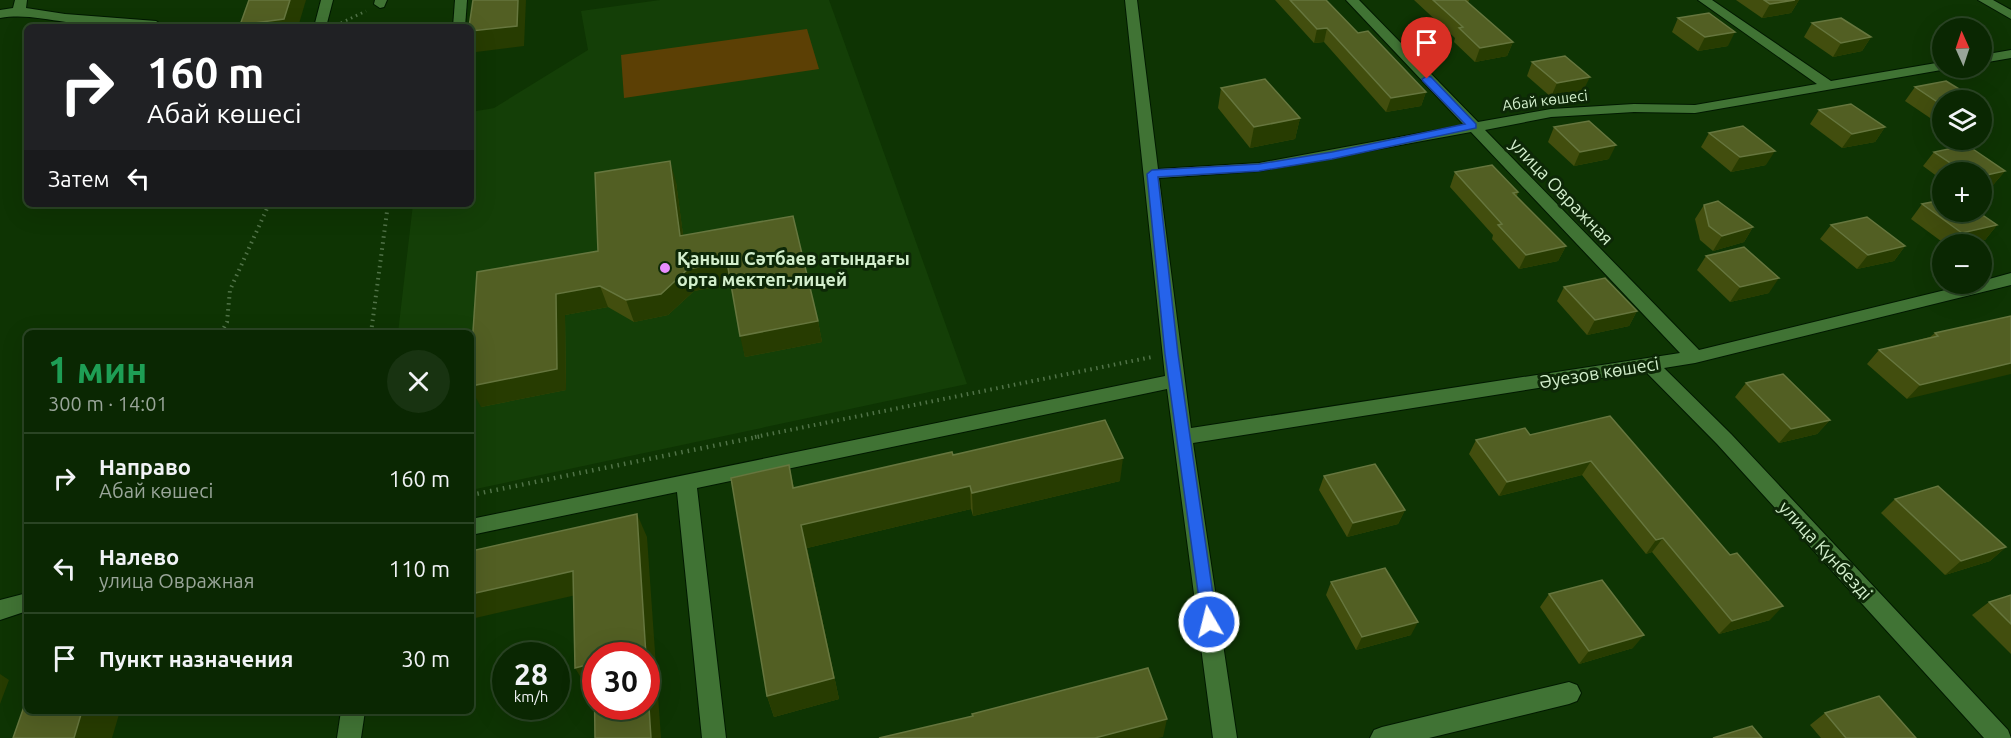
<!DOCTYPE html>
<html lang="ru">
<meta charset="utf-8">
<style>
body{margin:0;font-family:Ubuntu,sans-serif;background:#183311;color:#f1f3f6;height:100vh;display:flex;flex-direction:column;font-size:22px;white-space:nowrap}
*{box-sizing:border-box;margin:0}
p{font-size:20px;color:#99a599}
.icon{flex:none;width:33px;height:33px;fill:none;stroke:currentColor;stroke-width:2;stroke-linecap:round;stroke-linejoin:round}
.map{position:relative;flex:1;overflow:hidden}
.panel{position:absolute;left:24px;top:330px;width:450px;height:384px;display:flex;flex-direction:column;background:#0a2702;border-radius:9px;box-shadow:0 6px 24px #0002,0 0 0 2px #2a4424}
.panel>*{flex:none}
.banner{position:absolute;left:24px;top:24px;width:450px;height:183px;border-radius:9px;box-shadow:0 6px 24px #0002,0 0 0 2px #2a4424;background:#202124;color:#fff;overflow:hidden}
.needle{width:39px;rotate:357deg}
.controls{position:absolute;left:1932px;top:18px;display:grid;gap:12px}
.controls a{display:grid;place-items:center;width:60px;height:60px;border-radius:50%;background:#0a2702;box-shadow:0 6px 24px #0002,0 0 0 2px #2a4424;font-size:30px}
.speed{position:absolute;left:492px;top:642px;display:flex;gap:12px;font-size:30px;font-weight:700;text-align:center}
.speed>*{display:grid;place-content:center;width:78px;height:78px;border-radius:50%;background:#0a2702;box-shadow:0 6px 24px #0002,0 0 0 2px #2a4424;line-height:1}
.speed small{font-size:15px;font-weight:400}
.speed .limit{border:9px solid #d22;background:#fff;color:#111}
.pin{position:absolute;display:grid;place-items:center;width:51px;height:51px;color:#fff;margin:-62px -26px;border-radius:50% 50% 50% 0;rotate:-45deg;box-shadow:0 0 6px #0007}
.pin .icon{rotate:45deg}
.me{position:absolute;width:66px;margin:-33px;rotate:352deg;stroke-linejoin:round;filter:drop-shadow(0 0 4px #0008)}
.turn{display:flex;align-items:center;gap:21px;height:126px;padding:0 24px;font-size:27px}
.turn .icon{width:78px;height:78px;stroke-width:2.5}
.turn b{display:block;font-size:42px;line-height:51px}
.then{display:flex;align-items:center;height:57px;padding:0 24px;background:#0003;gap:12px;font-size:22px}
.round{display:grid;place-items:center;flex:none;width:63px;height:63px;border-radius:32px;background:#183311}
.headline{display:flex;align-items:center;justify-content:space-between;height:102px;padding:0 24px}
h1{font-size:36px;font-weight:700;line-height:45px;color:#1e9e55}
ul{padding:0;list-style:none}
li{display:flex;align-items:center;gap:18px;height:90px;padding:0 24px;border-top:2px solid #2a4424}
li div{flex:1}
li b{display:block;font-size:22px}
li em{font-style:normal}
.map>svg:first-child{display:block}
.built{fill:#143f07}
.green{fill:#5c4005}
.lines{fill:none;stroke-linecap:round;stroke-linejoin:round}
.minor-casing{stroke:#011900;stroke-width:2}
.path-far2{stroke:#517348;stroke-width:3;stroke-dasharray:1.5 4;stroke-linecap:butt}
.path-far1{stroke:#517348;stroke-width:4;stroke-dasharray:1.5 4.5;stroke-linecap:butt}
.path{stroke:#517348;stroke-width:4.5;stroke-dasharray:1.5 5;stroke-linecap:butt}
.minor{fill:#407334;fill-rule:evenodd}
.wall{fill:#424e0e}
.shaded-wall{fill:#273c01}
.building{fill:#525f23;stroke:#66763e;stroke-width:1.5}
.route{fill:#2563eb;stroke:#184099;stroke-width:1.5}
.poi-dot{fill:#e98efe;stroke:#0d2807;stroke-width:2}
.labels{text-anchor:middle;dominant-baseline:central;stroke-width:6;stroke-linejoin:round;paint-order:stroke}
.far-street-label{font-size:15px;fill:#d3efcd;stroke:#0d2807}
.street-label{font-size:18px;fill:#d3efcd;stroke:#0d2807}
.poi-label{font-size:18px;font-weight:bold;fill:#d3efcd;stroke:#0d2807;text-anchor:start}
</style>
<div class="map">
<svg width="2011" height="738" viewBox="0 0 2011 738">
<rect width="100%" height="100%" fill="#0e3403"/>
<path class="built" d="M660,0h169l138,384 -496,106v-157h-73l15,-129h58v-92l23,-4 94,-58 -7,-39z"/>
<path class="green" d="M807,29l12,40 -195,29 -3,-43z"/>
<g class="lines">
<g class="minor-casing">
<g id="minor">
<path d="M15,0h12l-1,8 39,6 91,7 6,4 -1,2c-32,0 -64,-2 -95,-5 -23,-3 -43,-8 -66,-4v-8l13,-2z"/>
<path d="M321,0h12l-7,27h-12z"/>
<path d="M375,0h12l-3,7 -4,1 -6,-4z"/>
<path d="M455,0h12l-2,27h-12z"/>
<path d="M1125,0h12l21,169 101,-6 205,-38 -118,-125h13l119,122 73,-13 83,-5 61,1 122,-21 -119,-84h14l119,81 111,-19v6l5,1 -252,44 -61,-1 -83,5 -66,13 214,220 271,-66h12v-3l29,-8v12l-316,78 -31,5 67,66 277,296 3,8h-27l-267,-294 -72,-73 -452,72 44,295h-24l-46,-349 -470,99 29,250h-24l-25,-246 -206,43v-16l694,-143zM1471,132l209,221 -489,75 -32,-250 100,-7z"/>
<path d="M1978,0h15l18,10v9z"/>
<path d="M2011,50v8l-29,5v-8z"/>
<path d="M27,593v18l-27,9v-20z"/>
<path d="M1569,682l8,3 4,8 -4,8 -8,3 -140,34h-59l4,-8 8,-3z"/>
<path d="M341,711h24l-4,27h-24z"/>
</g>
</g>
<path class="path-far2" d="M341,23l25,-12"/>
<g class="path-far1">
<path d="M221,333l6,-11 3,-32 39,-86"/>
<path d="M371,333l17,-129"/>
<path d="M755,437l397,-80"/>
</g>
<path class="path" d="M471,495l291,-59"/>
<use href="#minor" class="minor"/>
</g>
<g class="wall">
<path d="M1275,0h51l32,33 68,59 -5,14 -35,6 -62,-70 -10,1z"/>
<path d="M1414,0h55l-1,3 45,39 -6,14 -32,6 -21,-20 1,-4z"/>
<path d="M1736,0h63l-8,13 -29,5z"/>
<path d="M1678,18l50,28 -30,5 -26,-19z"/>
<path d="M1812,23l59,14 -9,14 -29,6 -29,-20z"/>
<path d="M1532,62l51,29 -32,6 -24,-21z"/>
<path d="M1915,87l27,13v23l-3,1 -34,-23z"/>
<path d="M1221,88l79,30 -5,21 -45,9 -32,-40z"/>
<path d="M1819,110l66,17 -10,15 -33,6 -32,-24z"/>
<path d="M1554,127l55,32 -35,7 -26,-24z"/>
<path d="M1709,133l57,32 -35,7 -30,-25z"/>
<path d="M1934,152l71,19 -12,14 -11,-13h-40v8l-19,-14z"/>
<path d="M1455,172l63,20 -1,4 49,50 -8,15 -39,8 -27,-30 1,-4 -43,-48z"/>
<path d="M676,182l7,53 135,86 4,21 -77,15 -14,-73 -37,7 -26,24 -34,7 -26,-15 -43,8 1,75 -85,17 117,-156z"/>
<path d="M1922,204l75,21 -12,15 -22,4h-18l-34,-25z"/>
<path d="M1704,205l49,22 -9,15 -31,9 -13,-11 -5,-21z"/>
<path d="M1831,225l74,21 -11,15 -37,8 -37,-30z"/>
<path d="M1706,256l63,37 -39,9 -33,-32z"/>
<path d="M1564,287l73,24 -8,15 -42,9 -30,-34z"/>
<path d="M2011,316l-104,83 -40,-35 12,-14 51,-13 5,-4z"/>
<path d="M1746,383l84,37 -13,14 -38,9 -44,-46z"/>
<path d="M1610,416l160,204 -51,14 -67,-82 -6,2 -64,-79 -83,21 -30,-42 7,-14 54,-5z"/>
<path d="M953,455l167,26 -147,35 -2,-7 -164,39 32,151 -65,18 -7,-21 22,-231 5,23z"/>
<path d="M1324,476l81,34 -7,14 -51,13 -28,-47z"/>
<path d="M1895,499l111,48 -16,14 -45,14 -64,-62z"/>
<path d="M1331,582l80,53 -55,15 -30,-55z"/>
<path d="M1549,594l84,54 -54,16 -39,-57z"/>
<path d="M2011,595v59l-39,-39 17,-13z"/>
<path d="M1825,713l91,25h-95l-11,-13z"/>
</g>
<g class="shaded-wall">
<path d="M290,0h16l-8,27h-57l-1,-2z"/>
<path d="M518,0h8l-2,46 -48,6 -5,-14v-7z"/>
<path d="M1795,0h4l-8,13 -29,5 8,-14z"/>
<path d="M1327,28l-3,14 -10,1 3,-14z"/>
<path d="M1735,32l-7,14 -30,5 7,-14z"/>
<path d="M1871,37l-9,14 -29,6 8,-14z"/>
<path d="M471,40l5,12 -4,26h-1z"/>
<path d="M1513,42l-6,14 -32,6 5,-14z"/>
<path d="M1590,77l-7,14 -32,6 6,-14z"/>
<path d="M1426,92l-5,14 -35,6 5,-14z"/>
<path d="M1300,118l-5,21 -45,9 4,-21z"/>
<path d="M1885,127l-10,15 -33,6 10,-14z"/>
<path d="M1616,145l-7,14 -35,7 6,-14z"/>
<path d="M1775,151l-9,14 -35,7 9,-15z"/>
<path d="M670,161l6,21 10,75 -6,-21z"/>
<path d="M2005,171l-12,14 -11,3v-12z"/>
<path d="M1997,225l-12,15 -22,4h-11l10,-11z"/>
<path d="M1753,227l-9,15 -31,9 9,-15z"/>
<path d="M1566,246l-8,15 -39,8 7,-14z"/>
<path d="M1905,246l-11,15 -37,8 11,-14z"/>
<path d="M727,262l5,21 -38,8 -26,24 -34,7 -8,-22 62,-31z"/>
<path d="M1779,278l-10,15 -39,9 10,-15z"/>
<path d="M600,286l8,21 -43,8 1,75 -85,17 -10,-18v-3l85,-92z"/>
<path d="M1637,311l-8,15 -42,9 8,-15z"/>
<path d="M818,321l4,21 -77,15 -5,-21z"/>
<path d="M2011,363v11l-104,25 13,-14z"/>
<path d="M1830,420l-13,14 -38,9 12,-14z"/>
<path d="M1123,458l-3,23 -147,35 -1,-23z"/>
<path d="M1591,461l-9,14 -83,21 8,-14z"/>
<path d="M970,486l1,23 -164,39 32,151 -65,18 -7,-21 34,-171z"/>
<path d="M1405,510l-7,14 -51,13 6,-14z"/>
<path d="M637,514l10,23 14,201h-10z"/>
<path d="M1663,538l-11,14 -6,2 10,-14z"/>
<path d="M2006,547l-16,14 -45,14 16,-14z"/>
<path d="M573,571l12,22 -114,26v-25z"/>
<path d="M1783,606l-13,14 -51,14 13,-13z"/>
<path d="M1418,622l-7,13 -55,15 6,-13z"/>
<path d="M1644,635l-11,13 -54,16 10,-13z"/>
<path d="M594,663l2,24 -8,2 -13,-21z"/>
<path d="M0,674l9,6 -9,24z"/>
<path d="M82,711h38l-8,27h-38z"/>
<path d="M1167,719l-4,18 -5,1h-63z"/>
</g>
<g class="building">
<path d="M249,0h41l-6,19 -44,6z"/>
<path d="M473,0h45l-1,26 -46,5v-4h-2z"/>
<path d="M1290,0h36l32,33 10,-2 58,61 -35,6 -64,-70 -10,1z"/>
<path d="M1433,0h32l48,42 -33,6 -21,-20 4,-1z"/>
<path d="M1764,0h31l-25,4z"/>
<path d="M1709,13l26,19 -30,5 -27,-19z"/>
<path d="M1841,18l30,19 -30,6 -29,-20z"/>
<path d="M1565,56l25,21 -33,6 -25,-21z"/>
<path d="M1265,79l35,39 -46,9 -33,-39z"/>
<path d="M1946,81l31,19h-35v5l-27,-18z"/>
<path d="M1851,104l34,23 -33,7 -33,-24z"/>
<path d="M1589,121l27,24 -36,7 -26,-25z"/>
<path d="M1743,126l32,25 -35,6 -31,-24z"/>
<path d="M1967,145l38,26 -23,5v-4h-18l-30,-20z"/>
<path d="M670,161l10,75 113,-20 25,105 -78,15 -13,-74 -39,7 -27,25 -35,6 -26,-14 -44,8 1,75 -86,17v-25l6,-89 121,-21 -3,-78z"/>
<path d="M1492,165l26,27 -5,1 53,53 -40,9 -28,-30 4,-1 -47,-52z"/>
<path d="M1942,200v12h36l19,13 -35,8 -40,-29z"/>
<path d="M1718,201l35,26 -31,9 -13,-10 -5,-21z"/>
<path d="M1867,217l38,29 -37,9 -37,-30z"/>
<path d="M1744,247l35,31 -39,9 -34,-31z"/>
<path d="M1605,278l32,33 -42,9 -31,-33z"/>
<path d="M2011,316v47l-91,22 -41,-35 59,-14 -3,-3z"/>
<path d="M1783,374l47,46 -39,9 -45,-46z"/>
<path d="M1610,416l120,139 7,-2 46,53 -51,15 -69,-83 -7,2 -65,-79 -84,21 -31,-42 49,-12 5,7z"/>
<path d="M1105,420l18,38 -151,35 -2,-7 -169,39 33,153 -67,18 -36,-218 58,-13 4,23 159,-36 1,3z"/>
<path d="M1375,464l30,46 -52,13 -29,-47z"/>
<path d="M1938,486l68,61 -45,14 -66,-62z"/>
<path d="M637,514l9,142h-50v50h50v-44l5,76h-56l-1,-75 -19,5 -2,-97 -102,23v-43z"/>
<path d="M1385,568l33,54 -56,15 -31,-55z"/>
<path d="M1602,580l42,55 -55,16 -40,-57z"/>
<path d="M2011,595v29l-22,-22z"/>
<path d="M1148,668l19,51 -72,19h-216l94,-22 -1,-2z"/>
<path d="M1879,696l37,42h-70l-21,-25z"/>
<path d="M27,698v13h55l-8,27h-61z"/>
<path d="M1752,726l10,12h-49z"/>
</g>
<path class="route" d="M1427,76l4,1 45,47v4l-144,31 -73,12 -101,6 20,177 39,268 -2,6 -6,2 -6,-2 -38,-274 -18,-180 5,-4 107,-6 73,-12 133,-28 -42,-43 -1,-2z"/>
<circle class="poi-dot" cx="665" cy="268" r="6"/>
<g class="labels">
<g class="far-street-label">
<text transform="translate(1545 100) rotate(-7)">Абай көшесі</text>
</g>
<g class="street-label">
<text transform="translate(1562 191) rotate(46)">улица Овражная</text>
<text transform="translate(1599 372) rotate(-9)">Әуезов көшесі</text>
<text transform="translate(1826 550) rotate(47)">улица Күнбезді</text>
</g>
<g class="poi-label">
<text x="677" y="258">Қаныш Сәтбаев атындағы<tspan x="677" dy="21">орта мектеп-лицей</tspan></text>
</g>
</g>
</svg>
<div class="controls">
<a><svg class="needle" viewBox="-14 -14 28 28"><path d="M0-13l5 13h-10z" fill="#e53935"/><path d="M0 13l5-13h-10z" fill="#99a599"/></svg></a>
<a><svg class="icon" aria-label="layers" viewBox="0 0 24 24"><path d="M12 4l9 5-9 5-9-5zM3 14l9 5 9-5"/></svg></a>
<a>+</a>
<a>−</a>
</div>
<div class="speed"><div>28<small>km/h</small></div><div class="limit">30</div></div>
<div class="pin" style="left:1427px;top:79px;background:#d93025"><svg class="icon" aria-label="arrive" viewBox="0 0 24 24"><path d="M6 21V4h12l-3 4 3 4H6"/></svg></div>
<svg class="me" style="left:1209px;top:622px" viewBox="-20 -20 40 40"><circle r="17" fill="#2563eb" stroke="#fff" stroke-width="3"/><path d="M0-11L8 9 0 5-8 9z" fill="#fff"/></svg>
<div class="banner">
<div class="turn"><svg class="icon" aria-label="right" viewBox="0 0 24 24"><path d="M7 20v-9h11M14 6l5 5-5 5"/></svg><div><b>160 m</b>Абай көшесі</div></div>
<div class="then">Затем<svg class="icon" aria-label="left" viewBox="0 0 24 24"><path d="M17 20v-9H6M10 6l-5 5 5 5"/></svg></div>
</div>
<section class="panel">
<div class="headline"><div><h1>1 мин</h1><p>300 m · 14:01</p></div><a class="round"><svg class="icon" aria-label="close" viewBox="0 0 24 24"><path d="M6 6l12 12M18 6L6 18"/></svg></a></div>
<ul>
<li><svg class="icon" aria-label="right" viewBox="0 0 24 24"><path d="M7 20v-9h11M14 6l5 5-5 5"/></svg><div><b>Направо</b><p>Абай көшесі</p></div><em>160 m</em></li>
<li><svg class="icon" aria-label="left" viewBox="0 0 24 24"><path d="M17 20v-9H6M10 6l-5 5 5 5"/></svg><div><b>Налево</b><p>улица Овражная</p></div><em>110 m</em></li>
<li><svg class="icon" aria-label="arrive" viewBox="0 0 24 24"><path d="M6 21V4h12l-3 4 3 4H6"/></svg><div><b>Пункт назначения</b></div><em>30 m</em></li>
</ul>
</section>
</div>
